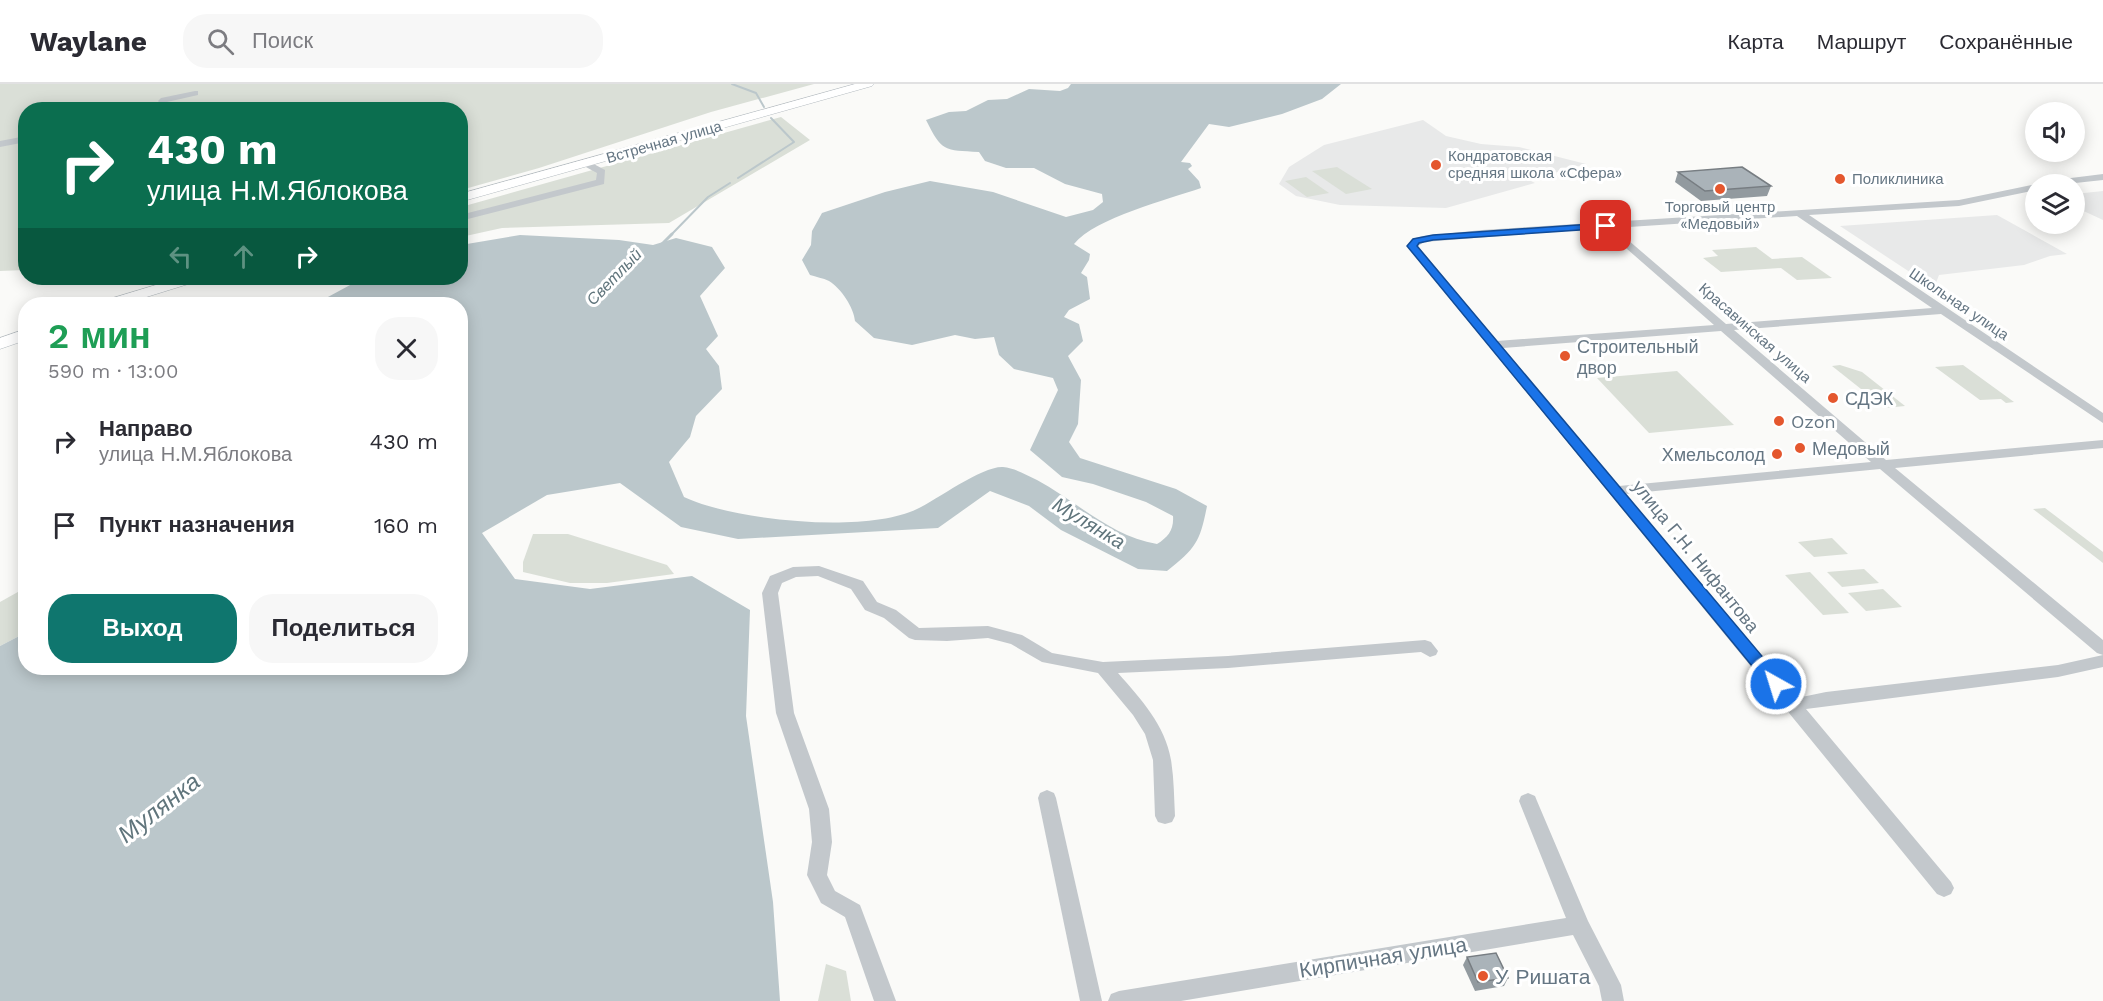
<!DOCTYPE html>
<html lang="ru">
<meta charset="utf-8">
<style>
body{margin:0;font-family:"Work Sans",sans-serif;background:#f7f7f7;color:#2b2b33;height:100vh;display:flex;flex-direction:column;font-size:22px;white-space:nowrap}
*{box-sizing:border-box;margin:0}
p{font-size:20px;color:#7c7c81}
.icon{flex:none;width:33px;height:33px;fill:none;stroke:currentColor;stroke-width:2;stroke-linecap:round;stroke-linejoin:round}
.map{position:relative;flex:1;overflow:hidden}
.panel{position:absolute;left:18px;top:213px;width:450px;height:378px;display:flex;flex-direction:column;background:#fff;border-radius:24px;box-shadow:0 3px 15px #0003}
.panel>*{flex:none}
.hud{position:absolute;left:18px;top:18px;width:450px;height:183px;border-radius:24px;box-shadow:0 3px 15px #0003;background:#0b6e4f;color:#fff;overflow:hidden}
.buttons{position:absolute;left:2025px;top:18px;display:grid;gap:12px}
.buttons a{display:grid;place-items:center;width:60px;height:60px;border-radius:50%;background:#fff;box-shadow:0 3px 15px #0003;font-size:30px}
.pin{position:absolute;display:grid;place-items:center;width:51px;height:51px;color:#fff;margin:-26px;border-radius:12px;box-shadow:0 3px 9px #0006}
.me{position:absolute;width:66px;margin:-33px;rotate:321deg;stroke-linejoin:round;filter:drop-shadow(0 0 4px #0008)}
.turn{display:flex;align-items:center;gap:21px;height:126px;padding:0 30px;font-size:27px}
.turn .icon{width:78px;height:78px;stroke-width:2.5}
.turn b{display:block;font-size:42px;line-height:51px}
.lanes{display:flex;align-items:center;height:57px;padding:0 30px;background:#0003;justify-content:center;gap:30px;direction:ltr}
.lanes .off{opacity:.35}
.round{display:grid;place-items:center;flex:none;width:63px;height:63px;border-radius:24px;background:#f7f7f7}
.head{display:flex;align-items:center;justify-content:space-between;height:102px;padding:0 30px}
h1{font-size:36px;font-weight:600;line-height:45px;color:#1e9e55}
.cta{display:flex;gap:12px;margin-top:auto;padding:12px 30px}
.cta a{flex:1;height:69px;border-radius:24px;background:#0f766e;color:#fff;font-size:24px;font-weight:600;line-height:69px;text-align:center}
.cta a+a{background:#f7f7f7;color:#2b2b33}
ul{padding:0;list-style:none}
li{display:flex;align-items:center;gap:18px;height:84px;padding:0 30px}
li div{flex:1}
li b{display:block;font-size:22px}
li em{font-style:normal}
header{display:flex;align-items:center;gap:36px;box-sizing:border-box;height:84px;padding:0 30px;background:#fff;border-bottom:2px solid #e1e1e2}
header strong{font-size:28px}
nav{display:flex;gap:33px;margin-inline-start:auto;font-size:21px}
.search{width:420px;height:54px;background:#f7f7f7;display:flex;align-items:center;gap:15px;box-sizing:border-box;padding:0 21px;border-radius:24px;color:#7c7c81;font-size:22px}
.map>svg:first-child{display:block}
.built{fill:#e8e9e9}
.green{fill:#dadfd7}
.water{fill:#bbc7cb}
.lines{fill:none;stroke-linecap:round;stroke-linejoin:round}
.stream-far1{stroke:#bbc7cb;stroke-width:2}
.stream{stroke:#bbc7cb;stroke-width:3}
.secondary-casing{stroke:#b3babf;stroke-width:1}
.minor{fill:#c3c8cc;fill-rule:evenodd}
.secondary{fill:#fff;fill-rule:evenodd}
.wall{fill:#929a9f}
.building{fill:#aab3b9;stroke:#777d82;stroke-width:1.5}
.route{fill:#1a73e8;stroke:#114b97;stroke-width:1.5}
.poi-dot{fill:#e4572e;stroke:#fff;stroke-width:2}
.labels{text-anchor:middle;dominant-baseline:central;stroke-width:6;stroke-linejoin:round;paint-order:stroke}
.far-street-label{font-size:15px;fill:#657683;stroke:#fff}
.far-poi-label{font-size:15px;fill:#657683;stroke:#fff;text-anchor:start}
.far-water-label{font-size:16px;font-style:italic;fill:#60757c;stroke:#fff}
.poi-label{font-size:18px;fill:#657683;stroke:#fff;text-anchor:start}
.street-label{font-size:18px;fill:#657683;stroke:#fff}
.water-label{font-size:20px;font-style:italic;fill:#60757c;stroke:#fff}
.near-street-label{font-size:21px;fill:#657683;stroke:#fff}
.near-poi-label{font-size:21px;fill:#657683;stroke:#fff;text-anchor:start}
.near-water-label{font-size:24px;font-style:italic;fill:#60757c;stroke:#fff}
</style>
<header>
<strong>Waylane</strong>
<div class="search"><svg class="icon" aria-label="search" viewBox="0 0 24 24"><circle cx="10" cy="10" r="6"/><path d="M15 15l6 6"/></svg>Поиск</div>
<nav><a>Карта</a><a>Маршрут</a><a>Сохранённые</a></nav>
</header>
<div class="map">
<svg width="2103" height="917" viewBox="0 0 2103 917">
<rect width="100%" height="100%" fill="#fafaf8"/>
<g class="built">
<path d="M1423,36l23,16 35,8 38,3 67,17 -57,16 6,3 -89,25 -106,-3 -44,-9 -17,-12 10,-17 35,-22z"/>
<path d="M2103,107v29l-28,-13v-13z"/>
<path d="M1997,131l70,39 -17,2 -26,9 -85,10 -5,13 -94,-62z"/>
</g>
<g class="green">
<path d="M0,0h814l-103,28 -172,56 -78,22 -1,-80h-434l-1,160 -25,1z"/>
<path d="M781,33l29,23 -141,83 -167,5 -41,9v-30z"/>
<path d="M1337,83l35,22 -26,5 -34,-23z"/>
<path d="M1306,93l23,16 -22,4 -22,-16z"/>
<path d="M1756,163l16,12 30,-2 30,21 -35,2 -16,-12 -60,4 -18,-14 15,-2 -6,-6z"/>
<path d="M1840,281l22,7 43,34 -20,2 -53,-42z"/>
<path d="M1963,281l51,37 -8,1 -5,-4 -21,1 -45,-33z"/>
<path d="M1677,287l57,54 -85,8 -52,-55z"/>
<path d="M2045,424l58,44v11l-70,-54z"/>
<path d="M533,450h35l99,31 7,9 -67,9h-37l-47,-11v-10z"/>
<path d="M1832,454l16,16 -34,3 -16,-15z"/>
<path d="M1864,485l15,14 -37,4 -15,-15z"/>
<path d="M1810,488l39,41 -26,2 -38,-40z"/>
<path d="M25,504v45l-25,13v-44z"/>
<path d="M1883,505l19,18 -36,4 -18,-18z"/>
<path d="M826,880l20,7 5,30h-33z"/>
</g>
<path class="water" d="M1071,0h270l-19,15 -40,15 -53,13 -20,-3 -28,38 9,1 2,3 -4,3 11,12 2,7c-32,11 -106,30 -127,56l16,10 -1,6 -8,13 6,4 3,22 -21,11 -5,7 15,7 4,17 -15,15 13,24 -3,44 -9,18 11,16 96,31 31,17c-7,36 -11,42 -40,65l-29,-2 -77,-39 -32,-24 -39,-15 -52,37 -200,11 -57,-12 -61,-44 -73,12 -65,38 33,46 75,10 102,-13 58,34 -4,106 27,186 7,99h-780v-355l25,-13 1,35h434v-364h-145l48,-26h97l1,-33 59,-10 99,5 34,5 23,-7 36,9 13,21 -25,28 18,40 -12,13 13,17 3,23 -26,27 -6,21 -21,25 15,35c51,24 182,37 233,12 21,-10 65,-43 86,-42 12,1 23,8 34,13 39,21 75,57 120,64 11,-7 17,-14 16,-28l-27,-14 -53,-18 -31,-7 -32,-27 28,-60 -5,-12 -39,-9 -15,-14 -5,-18 -19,2 -20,-4 -43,10 -38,-7 -19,-17c-1,-13 -14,-33 -26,-40 -6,-3 -13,-4 -19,-6l-8,-15 9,-15 1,-14 10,-18 63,-21 45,-11 63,11 73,25 27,-7 10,-8 -1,-8 -37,-10 -31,-16h-28l-21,-7 -6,-9c-35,-2 -37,0 -53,-32l23,-8 17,-1 22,-11 19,-1 22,-10 31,2 8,-3z"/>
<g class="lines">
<g class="stream-far1">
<path d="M732,0l24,9 8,14"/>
<path d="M738,94l56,-36 -23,-24"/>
<path d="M670,152l38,-39 22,-14"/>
</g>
<path class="stream" d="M662,160l10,-10"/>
<g class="secondary-casing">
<g id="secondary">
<path d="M855,0h19l-2,2 -412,116v-8z"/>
<path d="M179,194h22l-3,3 -74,23h-23l2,-3z"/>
<path d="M26,245v11l-26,9v-11z"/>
</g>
</g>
<g class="minor">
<path d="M195,7h3v4l-31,7 5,8h-16l7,-3 -5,-6 3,-3z"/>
<path d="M26,52v6l-26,5v-6z"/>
<path d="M584,78h6l15,8 -1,14 -144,37v-6l136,-35 1,-7 -13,-7z"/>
<path d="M2103,90v6l-37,4h-24l5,-3z"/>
<path d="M2036,100v6l-77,16 -150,9 294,198v10l-162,-109 -207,16 152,130 217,-20v8l-208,20 208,172v15l-6,-2 -217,-184 -255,25 172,204 29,-6 232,-27 45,-10v12l-45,10 -252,32 145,173 3,6 -3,6 -7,3 -7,-3 -530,-648 5,-7 11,-3 59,-6 477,-30zM1797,132l135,92 -206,16 -112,-96zM1603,144l111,97 -217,16 -79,-95 6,-4zM1721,247l150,131 -252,24 -116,-138z"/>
<path d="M819,482l44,15 14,21 19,8 23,18 69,-2 34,9 30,18 51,9 125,-6 197,-16 6,2 7,9 -2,4 -6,2 -9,-5 -193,16 -110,5c23,26 47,52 53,87 3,18 3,37 4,56l-3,6 -7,2 -7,-2 -3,-6 -2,-56 -8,-26 -12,-19 -35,-42 -56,-11 -31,-18 -23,-6 -41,3 -32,-1 -6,-2 -25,-20 -19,-8 -14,-21 -33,-13 -22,1 -14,6 -4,10 16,120 35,96 3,33 -5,33 8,16 25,14 36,96h-22l-29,-84 -24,-14 -14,-28 5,-33 -3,-33 -33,-96 -14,-120 8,-17 23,-9z"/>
<path d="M1047,706l7,3 2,5 46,203h-22l-42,-203 2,-5z"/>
<path d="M1528,709l7,3 2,5 51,120 33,64 3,16h-22l-3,-15 -26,-51 -392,66h-73l3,-7 8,-3 447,-73 -47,-117 2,-5z"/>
</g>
<use href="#secondary" class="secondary"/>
</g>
<g class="wall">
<path d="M1678,88l93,14 -4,10 -66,5 -26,-19z"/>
<path d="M1467,873l41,21 -4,8 -29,5 -12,-26z"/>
</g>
<g class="building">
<path d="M1742,83l29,19 -66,5 -27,-19z"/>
<path d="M1496,869l12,25 -30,4 -11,-25z"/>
</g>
<path class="route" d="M1606,139l3,1v4l-176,12 -14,3 -2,3 365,434 2,4 -2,5h-11l-364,-443 6,-7 20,-4z"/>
<g class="poi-dot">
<circle cx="1436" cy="81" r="6"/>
<circle cx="1840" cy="95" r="6"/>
<circle cx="1720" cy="105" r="6"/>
<circle cx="1565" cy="272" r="6"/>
<circle cx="1833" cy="314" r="6"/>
<circle cx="1779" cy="337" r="6"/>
<circle cx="1800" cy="364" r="6"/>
<circle cx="1777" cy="370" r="6"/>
<circle cx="1483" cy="892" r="6"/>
</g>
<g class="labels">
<g class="far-street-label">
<text transform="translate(664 58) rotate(-16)">Встречная улица</text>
<text transform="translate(1959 220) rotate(34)">Школьная улица</text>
<text transform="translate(1755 249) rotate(41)">Красавинская улица</text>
</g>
<g class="far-poi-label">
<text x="1448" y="72">Кондратовская<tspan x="1448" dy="17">средняя школа «Сфера»</tspan></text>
<text x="1852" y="95">Поликлиника</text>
<text x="1720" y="123" text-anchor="middle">Торговый центр<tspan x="1720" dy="17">«Медовый»</tspan></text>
</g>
<g class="far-water-label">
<text transform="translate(614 193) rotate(-46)">Светлый</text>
</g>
<g class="poi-label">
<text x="1577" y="262">Строительный<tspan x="1577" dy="21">двор</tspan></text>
<text x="1845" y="314">СДЭК</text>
<text x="1791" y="337">Ozon</text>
<text x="1812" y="364">Медовый</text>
<text x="1765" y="370" text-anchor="end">Хмельсолод</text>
</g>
<g class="street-label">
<text transform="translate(1696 472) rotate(51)">улица Г.Н. Нифантова</text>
</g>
<g class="water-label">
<text transform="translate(1089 439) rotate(31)">Мулянка</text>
</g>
<g class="near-street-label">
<text transform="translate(1383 873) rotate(-9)">Кирпичная улица</text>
</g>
<g class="near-poi-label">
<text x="1495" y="892">У Ришата</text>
</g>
<g class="near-water-label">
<text transform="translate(159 724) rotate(-38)">Мулянка</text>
</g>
</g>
</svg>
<div class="buttons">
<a><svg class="icon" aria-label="sound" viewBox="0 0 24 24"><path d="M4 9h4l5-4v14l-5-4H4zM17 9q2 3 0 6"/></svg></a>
<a><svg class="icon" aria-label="layers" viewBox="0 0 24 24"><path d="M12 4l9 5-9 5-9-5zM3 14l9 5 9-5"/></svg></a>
</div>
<div class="pin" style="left:1606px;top:142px;background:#d93025"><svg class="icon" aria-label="arrive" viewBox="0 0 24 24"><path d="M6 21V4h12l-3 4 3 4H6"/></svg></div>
<svg class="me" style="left:1776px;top:600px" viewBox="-20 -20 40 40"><circle r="17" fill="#1a73e8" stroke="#fff" stroke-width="3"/><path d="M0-11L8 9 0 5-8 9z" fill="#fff"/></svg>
<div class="hud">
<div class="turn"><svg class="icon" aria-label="right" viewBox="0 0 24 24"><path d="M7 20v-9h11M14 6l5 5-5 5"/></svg><div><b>430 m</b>улица Н.М.Яблокова</div></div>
<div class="lanes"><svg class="icon off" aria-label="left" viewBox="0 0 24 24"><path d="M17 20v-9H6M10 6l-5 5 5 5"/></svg><svg class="icon off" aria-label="ahead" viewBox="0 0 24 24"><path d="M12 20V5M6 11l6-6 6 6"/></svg><svg class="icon" aria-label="right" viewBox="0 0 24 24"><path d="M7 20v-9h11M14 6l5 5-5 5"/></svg></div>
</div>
<section class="panel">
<div class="head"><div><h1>2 мин</h1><p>590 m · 13:00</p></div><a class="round"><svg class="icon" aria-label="close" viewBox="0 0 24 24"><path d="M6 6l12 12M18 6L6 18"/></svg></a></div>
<ul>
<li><svg class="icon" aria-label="right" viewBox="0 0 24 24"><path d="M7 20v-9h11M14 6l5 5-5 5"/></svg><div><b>Направо</b><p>улица Н.М.Яблокова</p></div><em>430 m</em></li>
<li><svg class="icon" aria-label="arrive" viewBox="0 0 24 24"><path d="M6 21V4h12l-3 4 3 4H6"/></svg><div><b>Пункт назначения</b></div><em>160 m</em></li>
</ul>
<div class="cta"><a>Выход</a><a>Поделиться</a></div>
</section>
</div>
